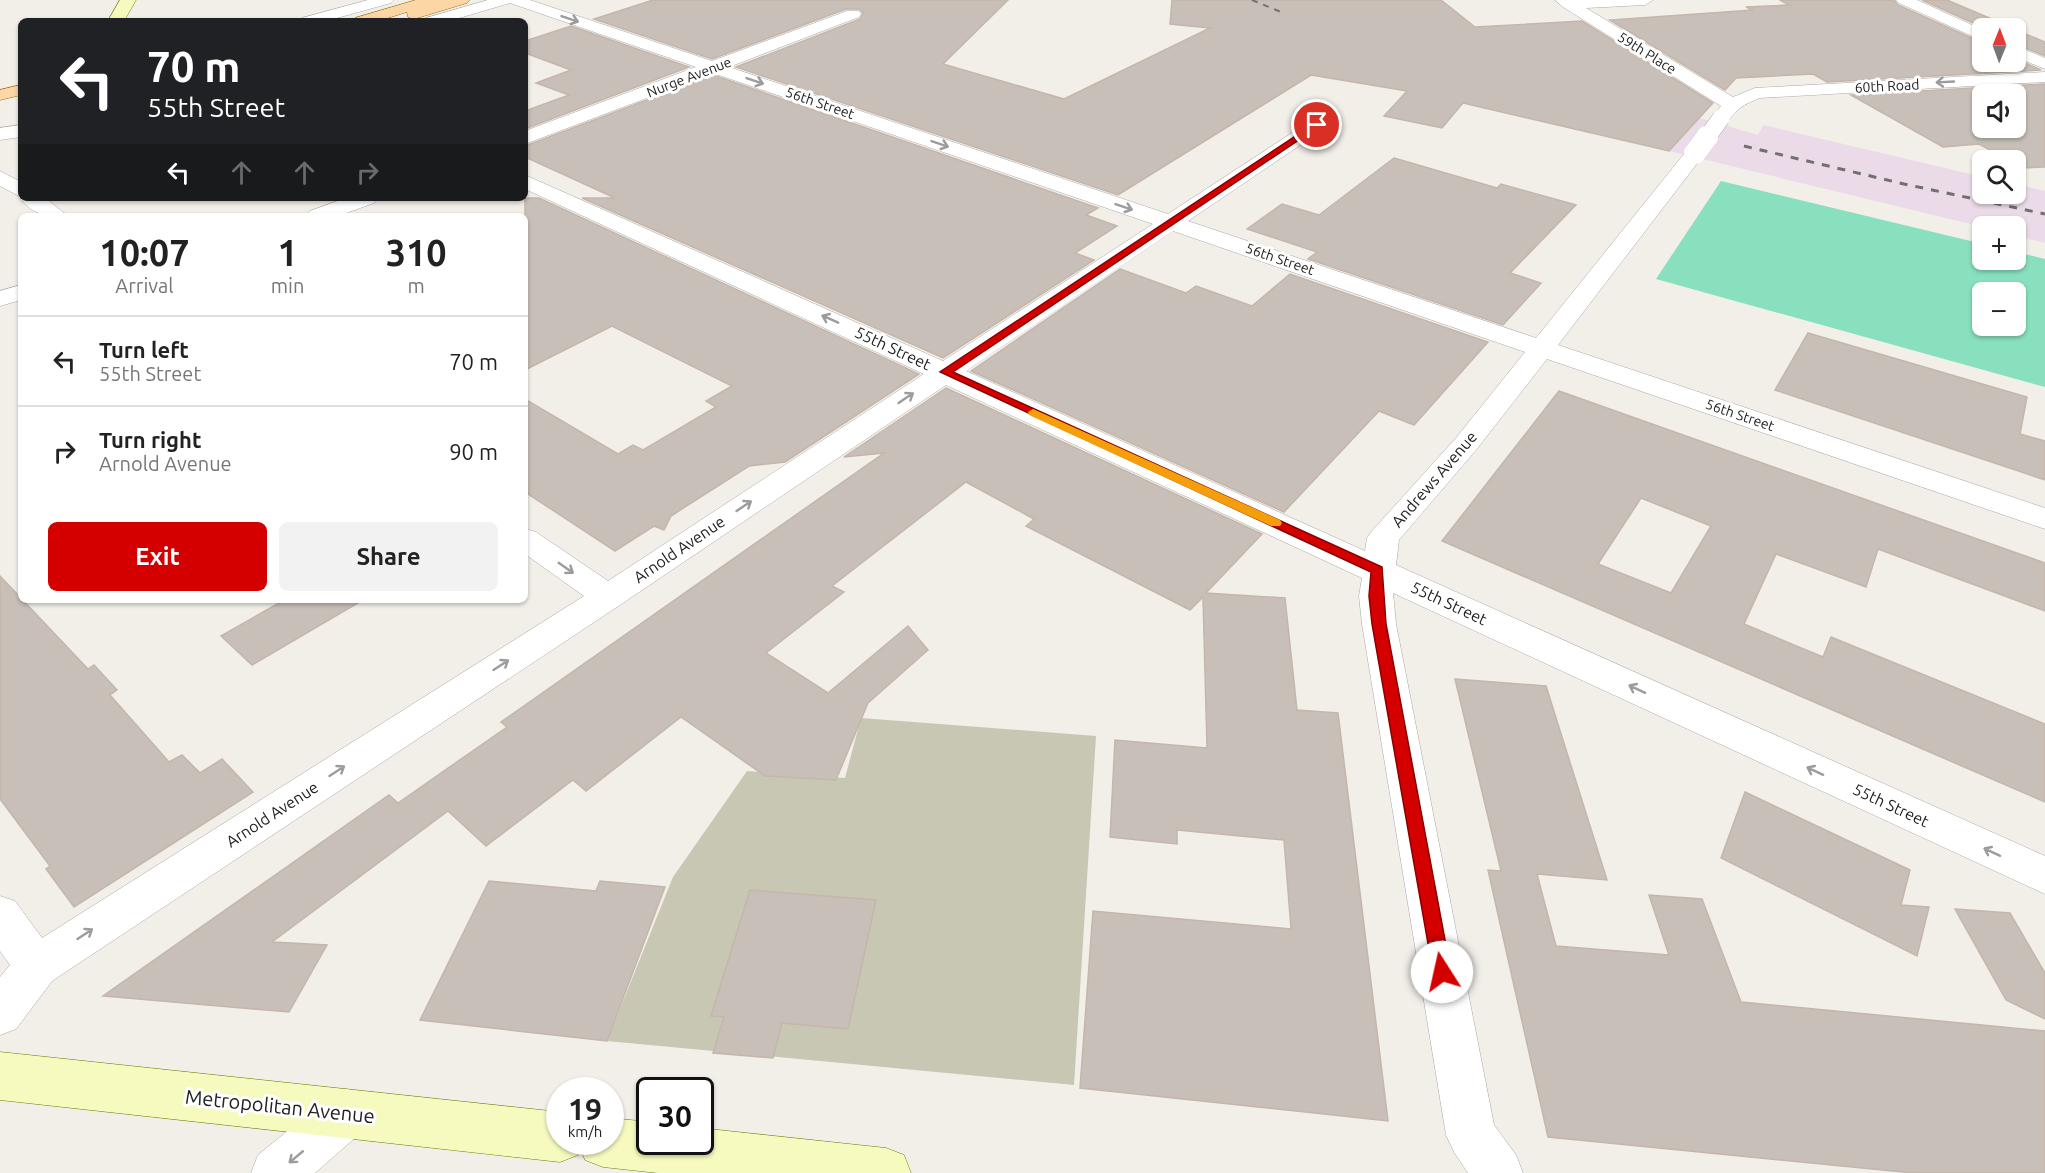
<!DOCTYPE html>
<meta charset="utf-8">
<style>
body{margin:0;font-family:Ubuntu,sans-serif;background:#f2f2f2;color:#222;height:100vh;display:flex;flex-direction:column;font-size:22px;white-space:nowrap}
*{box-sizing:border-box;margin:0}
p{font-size:20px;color:#767676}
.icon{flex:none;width:33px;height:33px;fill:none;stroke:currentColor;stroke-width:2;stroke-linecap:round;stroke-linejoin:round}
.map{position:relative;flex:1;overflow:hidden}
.panel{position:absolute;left:18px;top:213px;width:510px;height:390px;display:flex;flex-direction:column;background:#fff;border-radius:9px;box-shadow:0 2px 4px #0004}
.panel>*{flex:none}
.guide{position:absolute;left:18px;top:18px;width:510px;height:183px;border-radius:9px;box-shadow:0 2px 4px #0004;background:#202124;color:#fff;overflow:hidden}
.needle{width:39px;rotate:1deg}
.controls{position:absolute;left:1972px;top:18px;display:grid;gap:12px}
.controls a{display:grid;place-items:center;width:54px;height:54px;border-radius:9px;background:#fff;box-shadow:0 2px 4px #0004;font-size:30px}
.speed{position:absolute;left:546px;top:1077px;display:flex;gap:12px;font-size:30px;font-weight:700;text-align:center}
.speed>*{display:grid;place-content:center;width:78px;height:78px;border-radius:50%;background:#fff;box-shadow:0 2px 4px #0004;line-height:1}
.speed small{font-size:15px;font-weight:400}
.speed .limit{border:3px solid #111;border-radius:9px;background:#fff;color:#111}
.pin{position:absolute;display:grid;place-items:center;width:51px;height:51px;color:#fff;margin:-26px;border:3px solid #fff;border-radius:50%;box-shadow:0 2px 6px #0007}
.me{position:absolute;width:66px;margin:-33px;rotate:350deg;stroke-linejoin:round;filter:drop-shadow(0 0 4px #0008)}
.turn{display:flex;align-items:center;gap:21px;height:126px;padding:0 30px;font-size:27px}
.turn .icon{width:78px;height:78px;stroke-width:2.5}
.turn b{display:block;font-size:42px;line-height:51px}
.lanes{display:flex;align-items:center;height:57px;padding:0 30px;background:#0003;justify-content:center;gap:30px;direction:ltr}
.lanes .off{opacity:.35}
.eta{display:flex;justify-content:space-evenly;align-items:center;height:102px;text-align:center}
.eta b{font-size:36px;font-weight:700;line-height:42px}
.action{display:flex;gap:12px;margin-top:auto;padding:12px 30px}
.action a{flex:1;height:69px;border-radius:9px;background:#d40000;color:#fff;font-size:24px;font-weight:700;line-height:69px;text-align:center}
.action a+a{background:#f2f2f2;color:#222}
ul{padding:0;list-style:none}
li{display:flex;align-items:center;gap:18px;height:90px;padding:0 30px;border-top:2px solid #e0e0e0}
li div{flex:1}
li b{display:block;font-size:22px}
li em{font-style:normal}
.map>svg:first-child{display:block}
.industrial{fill:#ebdbe8}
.construction{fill:#c7c7b4}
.pitch{fill:#88e0be;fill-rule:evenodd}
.building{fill:#c7bfb8;stroke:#c4b6ab;stroke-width:1.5;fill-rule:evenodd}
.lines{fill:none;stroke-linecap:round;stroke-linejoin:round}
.street-casing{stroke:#a9a9a9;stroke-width:1}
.secondary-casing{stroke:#707d05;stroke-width:1}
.primary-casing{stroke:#a06b00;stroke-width:1}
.street{fill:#fff;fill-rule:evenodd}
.secondary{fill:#f7fabf;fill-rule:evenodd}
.primary{fill:#fcd6a4;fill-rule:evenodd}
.rail-far1{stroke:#707070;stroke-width:2;stroke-dasharray:6 6;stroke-linecap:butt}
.rail{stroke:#707070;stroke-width:3;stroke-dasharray:8 8;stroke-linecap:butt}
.street-bridge-far1-casing{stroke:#a9a9a9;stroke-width:18;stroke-linecap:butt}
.street-bridge-casing{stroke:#a9a9a9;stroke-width:22;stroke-linecap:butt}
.street-bridge-far1{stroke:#fff;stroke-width:17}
.street-bridge{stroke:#fff;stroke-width:22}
.oneway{stroke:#9c9c9c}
.route{fill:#d40000;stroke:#8a0000;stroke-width:1.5}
.slow{fill:#f59e0b}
.labels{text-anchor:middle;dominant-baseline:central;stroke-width:6;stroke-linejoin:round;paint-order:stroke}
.far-street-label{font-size:14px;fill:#222;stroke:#fff}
.street-label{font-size:16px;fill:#222;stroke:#fff}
.near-street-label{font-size:20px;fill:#222;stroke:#fff}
</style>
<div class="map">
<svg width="2045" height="1173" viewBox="0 0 2045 1173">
<rect width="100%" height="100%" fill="#f2efe9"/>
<path class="industrial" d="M1699,118l59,17 5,-10 220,52v17h33v-10l29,7v52l-29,-7v-10l-33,1 -314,-76z"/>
<path class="construction" d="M861,718l235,18 -22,349 -467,-44 66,-164 74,-106 98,7z"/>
<path class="pitch" d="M1721,181l262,63v16h33v-8l29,7v128l-389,-108zM1983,292h33v34h-33z"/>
<g class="building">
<path d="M653,0h355l-65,64 121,35 146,-71 -40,-4 2,-24h269l34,27 107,-6 131,82 -44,48 -206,-48 -21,25 -58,-12 23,-25 -96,-16 -193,120 -382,-128 124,-48 3,-6 -4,-4h-13l-134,50 -118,-40z"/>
<path d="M1780,0h114l4,5 85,38v19h33v-3l25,11 -214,12 -14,-8 -77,4 -11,12 -115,-70 143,-10 -7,-3 43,-2z"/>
<path d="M1922,0h25l66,28h-29z"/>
<path d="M571,26l118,41 -164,62v-18l44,-16 -33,-12 35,-13 -46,-17v-12z"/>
<path d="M2016,30l29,12v14l-29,-12z"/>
<path d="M713,75l385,133 -12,7 31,11 -42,27 19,7 -151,98 -361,-160h33l-90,-41v-11z"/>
<path d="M2045,84v83l-22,1 -7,-4v-4h-7l-30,-16 -36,3 -92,-52zM1983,94h33v34h-33z"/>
<path d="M1394,158l103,30 4,-4 75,21 -66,68 31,10 -38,42 -195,-66 9,-7 -70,-23 35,-25 37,11z"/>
<path d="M525,198h14l380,176 -134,88 -36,4 -78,50 -7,14 -10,-4 -39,25 -90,-59v-93l93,55 15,-9 10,5 73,-43 -10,-6 26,-15 -120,-60 -87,44z"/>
<path d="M1120,269l66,24 10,-7 56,20 38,-32 198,68 -74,83 -35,-14 -95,101 -313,-141z"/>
<path d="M1808,333l219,64 -7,37 25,7v39l-270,-90z"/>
<path d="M946,388l316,146 -56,59 79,5 12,112 41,3 50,408 -308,-33 13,-177 198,18 -7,-89 -107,-10v14l-67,-7 5,-97 92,8 -4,-151 -13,13 -164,-84 8,-7 -68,-37 -134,104 12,6 -78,61 62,40 80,-67 20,24 -60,53 -32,77 -71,-4 -84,-59 -95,74 -13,-11 -87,66 -38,-35 -176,131 55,3 -38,67 -186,-16 286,-201 9,8 109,-76 -6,-5 383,-269 -40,4z"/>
<path d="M1559,391l486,172v48l-167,-62 -12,38 -90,-33 -32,70 79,33 8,-20 214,87v78l-603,-261zM1641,498l70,28 -40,67 -73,-29z"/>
<path d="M0,576l88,93 6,-4 23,25 -7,5 59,67 13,-7 18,18 22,-14 31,33 -179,115 -28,-38 4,-3 -50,-67z"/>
<path d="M284,600h79l-111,65 -31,-29z"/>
<path d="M1455,679l91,7 61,194 -70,-6 19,72 113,9 -20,-60 53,4 39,103 304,29v142h-132l-365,-36 -60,-267 13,1z"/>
<path d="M1745,792l165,78 -9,35 28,2 -12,49 -196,-98z"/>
<path d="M489,881l107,10 4,-10 65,6 -58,154 -187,-21z"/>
<path d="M750,890l126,10 -28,129 -66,-6 -9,35 -60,-5 11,-36 -13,-1z"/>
<path d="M1955,909l55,4 35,60v46l-39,-19z"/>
</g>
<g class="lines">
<g class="street-casing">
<g id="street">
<path d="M368,0h26l-3,3 -65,18h-26l2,-3z"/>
<path d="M488,0h42l182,61 135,-50h12l2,3 -2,3 -130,50 439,147 142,-93h14l3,4 -3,4 -136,92 348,117 152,-189h14l3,4 -3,4 -144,188 487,163v21l-498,-170 -71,91 -77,90 -3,25 649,291v38l-652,-301 3,31 98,501 22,30 7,18h-55l-14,-21 -8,-17 -84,-511 -3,-28 3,-18 -416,-193 -326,220 -568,376 -36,48 -16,6v-58l10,-12 -10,-14v-55l15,5 27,37 542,-342 -59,-42v-25l11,3 72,49 316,-207 -399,-185v-14l418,186 210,-137 -440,-151 -188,71v-13l171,-64 -186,-64 -61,18h-25l2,-3zM1173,231l352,121 -69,86 -84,93 -5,7 -2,13 -399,-180z"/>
<path d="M1555,0h98l-8,5 -59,3 147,89 22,-9 290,-16v10l-286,16c-6,3 -14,6 -19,10 -10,8 -11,18 -26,14l-2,-4 9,-12 -158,-99z"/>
<path d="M1896,0h21l66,30v11l-84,-38z"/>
<path d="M2016,46l29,12v11l-29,-12z"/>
<path d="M21,125v12l-21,3v-12z"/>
<path d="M0,171l21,11v16h24l23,18c-20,0 -35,0 -48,-18l1,-1 -21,-11z"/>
<path d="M346,198h31l-3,5 -36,13h-31l3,-5z"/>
<path d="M21,285v15l-21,6v-15z"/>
<path d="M347,1089l17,7 7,17 -7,17 -49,43h-64l7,-18 72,-59z"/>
</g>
</g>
<g class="secondary-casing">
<g id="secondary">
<path d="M120,0h16l-12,21h-16z"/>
<path d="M0,1052l560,60v30h50v-24l40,4v20h50v-14l186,20 18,7 7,18h-253l-55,-6 -18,-7 -5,-13 -2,8 -18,7 -560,-62z"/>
</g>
</g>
<g class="primary-casing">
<g id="primary">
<path d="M416,0h54l-3,3 -53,16 -6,-2 -1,-5 -29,9h-25l2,-3z"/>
<path d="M21,85v10l-21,5v-10z"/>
</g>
</g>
<use href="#street" class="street"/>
<use href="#secondary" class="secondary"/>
<use href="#primary" class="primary"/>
<path class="rail-far1" d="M1252,0l29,12"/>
<path class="rail" d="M1744,146l160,38 141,30"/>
<g class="street-bridge-far1-casing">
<path id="street-bridge-far1" d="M1706,139l15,-21"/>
</g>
<g class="street-bridge-casing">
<path id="street-bridge" d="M1695,153l12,-16"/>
</g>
<use href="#street-bridge-far1" class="street-bridge-far1"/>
<use href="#street-bridge" class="street-bridge"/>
</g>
<defs><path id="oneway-shaft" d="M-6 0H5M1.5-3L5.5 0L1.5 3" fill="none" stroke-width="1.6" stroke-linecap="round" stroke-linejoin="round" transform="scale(1.5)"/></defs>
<g class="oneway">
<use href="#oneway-shaft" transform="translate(570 19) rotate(19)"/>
<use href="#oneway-shaft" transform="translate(755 81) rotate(19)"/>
<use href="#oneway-shaft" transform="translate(1945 82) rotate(177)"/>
<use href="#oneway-shaft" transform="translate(940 144) rotate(19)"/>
<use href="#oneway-shaft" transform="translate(1124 207) rotate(19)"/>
<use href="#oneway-shaft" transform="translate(830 319) rotate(-156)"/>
<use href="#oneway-shaft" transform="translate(906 398) rotate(-34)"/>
<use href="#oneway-shaft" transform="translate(744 506) rotate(-34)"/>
<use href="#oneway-shaft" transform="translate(566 568) rotate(35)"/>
<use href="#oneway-shaft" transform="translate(501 665) rotate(-33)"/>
<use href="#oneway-shaft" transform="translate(1637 689) rotate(-155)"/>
<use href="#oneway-shaft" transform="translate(337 771) rotate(-33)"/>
<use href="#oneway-shaft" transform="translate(1815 771) rotate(-155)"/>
<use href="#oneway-shaft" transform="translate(1992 852) rotate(-155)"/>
<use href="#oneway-shaft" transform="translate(85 934) rotate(-33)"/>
<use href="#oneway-shaft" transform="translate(296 1157) rotate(140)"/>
</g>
<path class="route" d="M1315,123l6,2 -368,247 429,195 4,57 65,348 -3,6 -6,3 -7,-3 -2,-6 -61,-348 -3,-28 2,-24 -431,-200z"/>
<path class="slow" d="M1033,409l247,111 2,3 -2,3h-9l-242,-111 -1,-3z"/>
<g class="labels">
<g class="far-street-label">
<text transform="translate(1647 53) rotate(32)">59th Place</text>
<text transform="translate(689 77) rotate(-21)">Nurge Avenue</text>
<text transform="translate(1887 86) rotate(-3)">60th Road</text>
<text transform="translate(820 103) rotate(19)">56th Street</text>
<text transform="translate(1280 259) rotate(19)">56th Street</text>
<text transform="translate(1740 415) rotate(19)">56th Street</text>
</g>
<g class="street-label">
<text transform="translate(893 348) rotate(25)">55th Street</text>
<text transform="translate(1434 479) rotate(-49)">Andrews Avenue</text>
<text transform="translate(679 549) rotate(-34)">Arnold Avenue</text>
<text transform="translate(1449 603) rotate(25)">55th Street</text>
<text transform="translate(1891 805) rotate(25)">55th Street</text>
<text transform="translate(272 814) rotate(-33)">Arnold Avenue</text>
</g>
<g class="near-street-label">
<text transform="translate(280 1106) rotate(6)">Metropolitan Avenue</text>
</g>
</g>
</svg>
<div class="controls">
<a><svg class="needle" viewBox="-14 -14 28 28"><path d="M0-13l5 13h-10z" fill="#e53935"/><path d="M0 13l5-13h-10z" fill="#767676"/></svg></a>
<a><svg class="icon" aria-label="sound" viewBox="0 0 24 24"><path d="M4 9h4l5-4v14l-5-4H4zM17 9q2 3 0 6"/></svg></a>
<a><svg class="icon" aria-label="search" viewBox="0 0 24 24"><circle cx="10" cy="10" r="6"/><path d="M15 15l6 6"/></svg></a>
<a>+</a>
<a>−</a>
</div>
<div class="speed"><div>19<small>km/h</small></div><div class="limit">30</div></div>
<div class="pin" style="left:1317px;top:125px;background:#d93025"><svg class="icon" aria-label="arrive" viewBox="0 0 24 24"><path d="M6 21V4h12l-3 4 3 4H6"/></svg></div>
<svg class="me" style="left:1442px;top:972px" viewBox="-20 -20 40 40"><circle r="19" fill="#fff"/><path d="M0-13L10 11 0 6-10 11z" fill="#d40000"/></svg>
<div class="guide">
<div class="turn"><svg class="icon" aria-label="left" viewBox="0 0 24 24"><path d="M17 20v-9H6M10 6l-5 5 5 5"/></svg><div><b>70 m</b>55th Street</div></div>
<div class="lanes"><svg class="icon" aria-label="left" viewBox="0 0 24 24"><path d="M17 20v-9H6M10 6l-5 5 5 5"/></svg><svg class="icon off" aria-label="ahead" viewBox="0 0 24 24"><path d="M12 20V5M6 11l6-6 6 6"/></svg><svg class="icon off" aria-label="ahead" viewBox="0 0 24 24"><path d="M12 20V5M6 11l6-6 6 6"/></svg><svg class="icon off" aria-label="right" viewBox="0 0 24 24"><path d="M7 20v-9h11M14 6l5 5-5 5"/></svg></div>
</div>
<section class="panel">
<div class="eta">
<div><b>10:07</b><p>Arrival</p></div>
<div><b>1</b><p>min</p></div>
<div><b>310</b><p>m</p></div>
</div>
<ul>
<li><svg class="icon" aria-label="left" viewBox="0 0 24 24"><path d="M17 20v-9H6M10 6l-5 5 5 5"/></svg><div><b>Turn left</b><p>55th Street</p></div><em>70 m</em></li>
<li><svg class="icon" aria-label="right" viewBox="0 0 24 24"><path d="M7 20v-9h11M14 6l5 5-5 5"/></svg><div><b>Turn right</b><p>Arnold Avenue</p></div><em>90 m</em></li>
</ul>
<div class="action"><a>Exit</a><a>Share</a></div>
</section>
</div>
